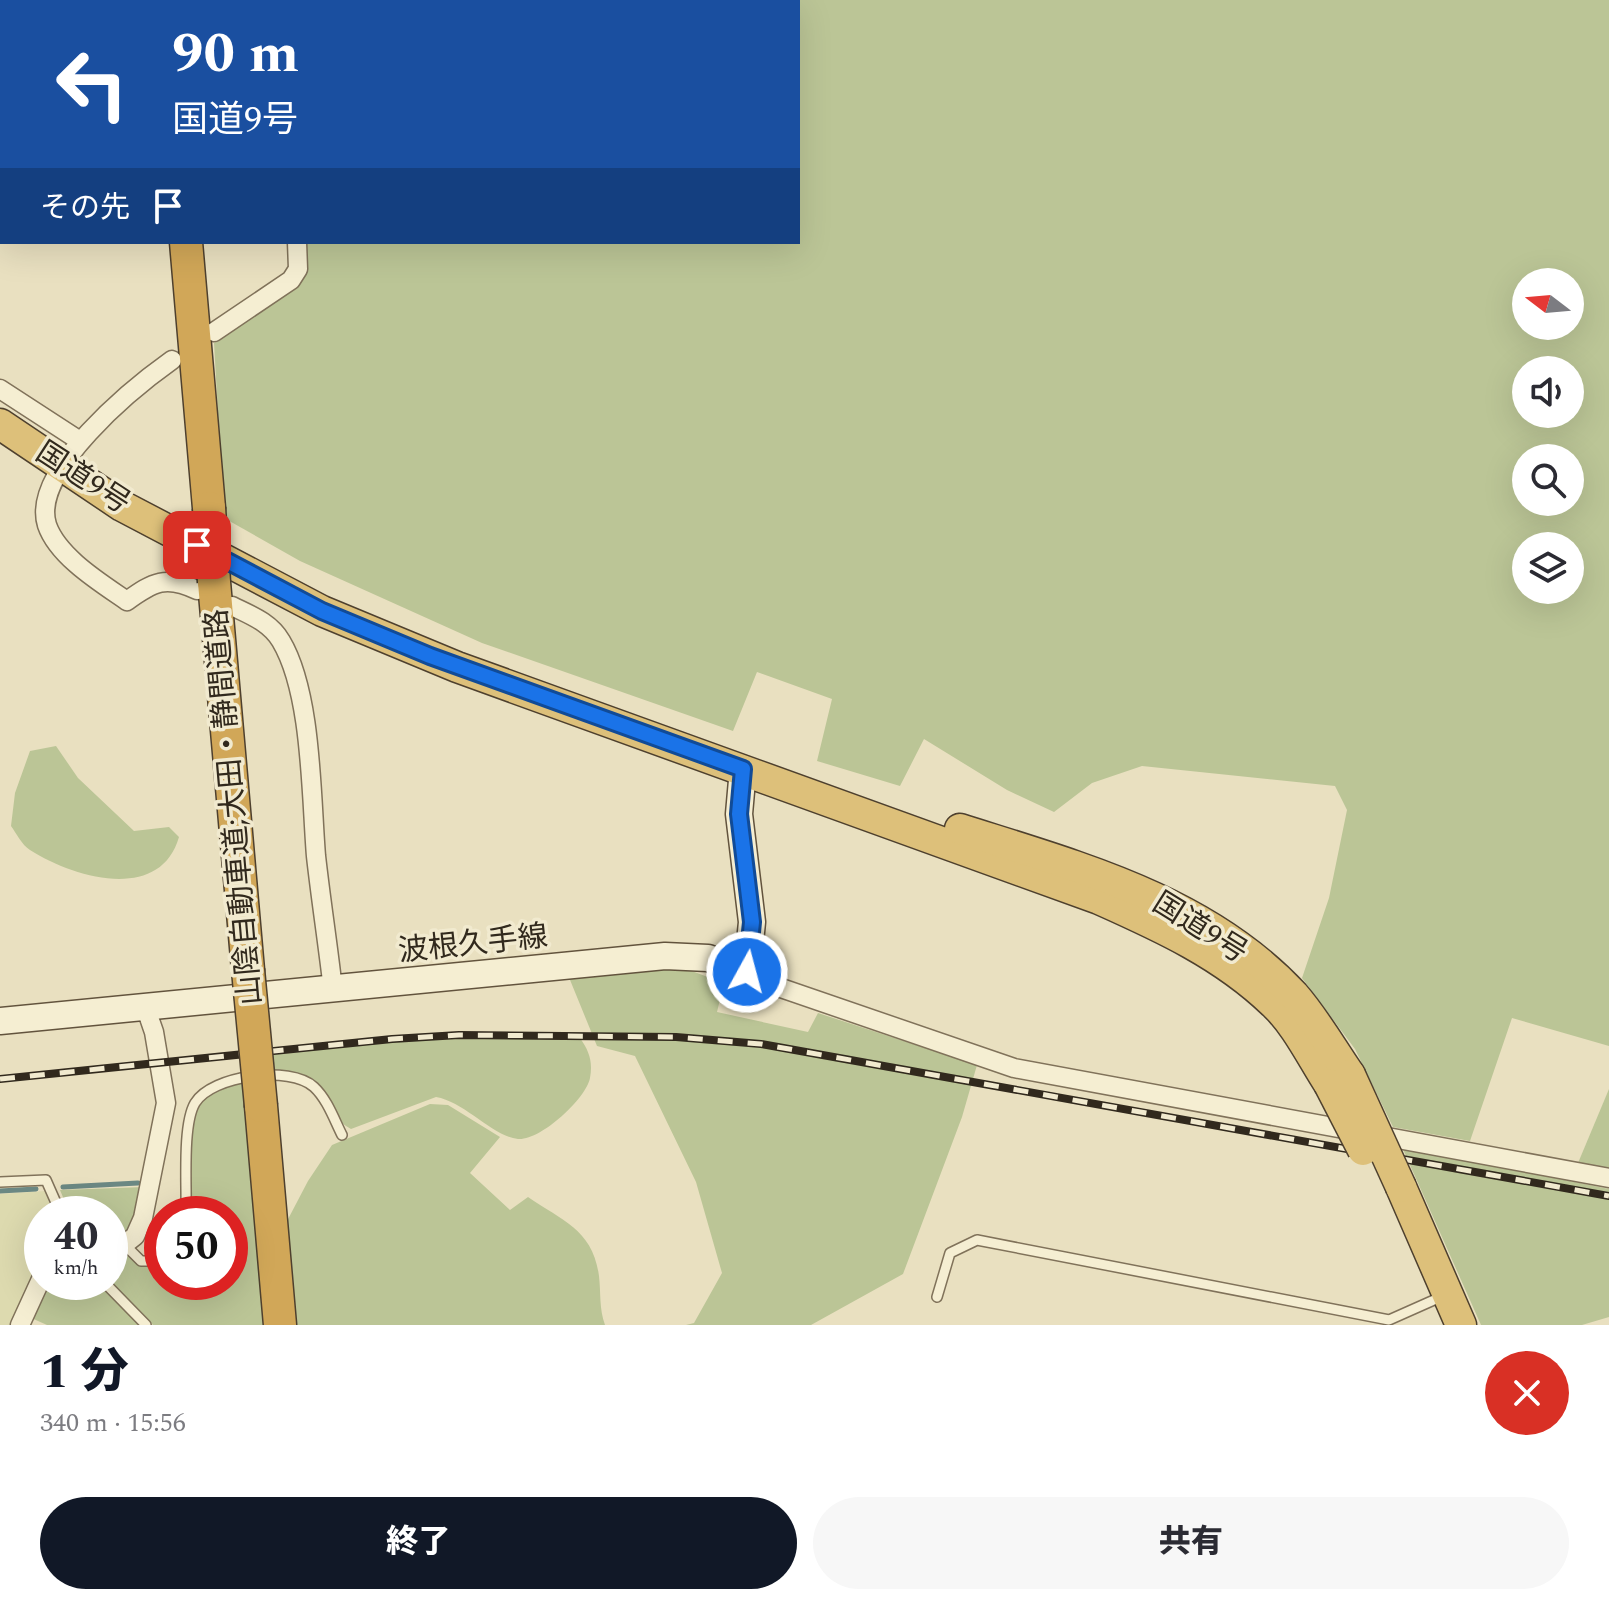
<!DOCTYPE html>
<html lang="ja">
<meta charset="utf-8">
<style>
body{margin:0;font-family:Spectral,"Noto Sans JP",serif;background:#f7f7f7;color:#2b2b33;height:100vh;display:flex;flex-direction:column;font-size:30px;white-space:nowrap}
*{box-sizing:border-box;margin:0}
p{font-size:26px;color:#7c7c81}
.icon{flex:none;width:44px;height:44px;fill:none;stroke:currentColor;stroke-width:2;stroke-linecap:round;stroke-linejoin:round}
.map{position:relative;height:1325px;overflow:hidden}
.sheet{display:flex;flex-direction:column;background:#fff;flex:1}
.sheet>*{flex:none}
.guide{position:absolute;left:0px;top:0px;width:800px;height:244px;box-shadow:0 8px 32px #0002;background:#1a4fa0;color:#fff;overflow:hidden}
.needle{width:52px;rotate:286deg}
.tools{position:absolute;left:1512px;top:268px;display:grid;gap:16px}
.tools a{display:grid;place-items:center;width:72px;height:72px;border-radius:50%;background:#fff;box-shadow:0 8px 32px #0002;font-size:40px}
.speed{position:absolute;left:24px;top:1196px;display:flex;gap:16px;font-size:40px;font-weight:700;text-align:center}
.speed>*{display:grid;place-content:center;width:104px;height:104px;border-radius:50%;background:#fff;box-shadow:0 8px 32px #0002;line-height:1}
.speed small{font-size:20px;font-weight:400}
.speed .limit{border:12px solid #d22;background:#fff;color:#111}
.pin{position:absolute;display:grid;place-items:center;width:68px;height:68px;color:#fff;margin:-34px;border-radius:16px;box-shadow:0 4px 12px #0006}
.me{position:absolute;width:88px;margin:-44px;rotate:7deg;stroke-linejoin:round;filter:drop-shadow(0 0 6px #0008)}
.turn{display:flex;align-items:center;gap:28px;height:168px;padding:0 40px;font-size:36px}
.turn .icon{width:104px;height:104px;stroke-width:2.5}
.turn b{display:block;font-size:56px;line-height:68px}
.then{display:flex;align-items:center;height:76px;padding:0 40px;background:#0003;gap:16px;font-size:30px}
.round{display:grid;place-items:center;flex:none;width:84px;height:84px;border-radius:42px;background:#f7f7f7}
.headline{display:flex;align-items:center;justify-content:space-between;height:136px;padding:0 40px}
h1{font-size:48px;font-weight:800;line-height:60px;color:#111827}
.button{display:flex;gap:16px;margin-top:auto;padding:16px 40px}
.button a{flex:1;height:92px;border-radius:48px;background:#111827;color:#fff;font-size:32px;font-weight:800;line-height:92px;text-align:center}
.button a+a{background:#f7f7f7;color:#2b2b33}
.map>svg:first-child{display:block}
.farmland{fill:#dddaaf}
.green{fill:#bbc596;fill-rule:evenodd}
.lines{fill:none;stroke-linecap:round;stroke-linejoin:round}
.stream{stroke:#6b8883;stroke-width:5}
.service-casing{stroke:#80725a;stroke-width:12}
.minor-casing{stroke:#80725a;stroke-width:21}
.secondary-casing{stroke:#62533d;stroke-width:29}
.trunk-casing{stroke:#4e402e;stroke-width:33}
.motorway-casing{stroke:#4e402e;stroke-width:35}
.service{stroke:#f5eed2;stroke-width:9}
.minor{stroke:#f5eed2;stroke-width:18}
.secondary{stroke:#f5eed2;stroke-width:26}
.trunk{stroke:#ddc07a;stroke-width:30}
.motorway{stroke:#d1a758;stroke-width:32}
.rail-casing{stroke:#31291d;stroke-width:8}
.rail{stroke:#f1eacf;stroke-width:5;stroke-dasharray:15;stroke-linecap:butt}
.trunk-bridge-casing{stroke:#4e402e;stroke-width:33;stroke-linecap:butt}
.motorway-bridge-casing{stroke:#4e402e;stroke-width:35;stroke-linecap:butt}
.trunk-bridge{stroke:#ddc07a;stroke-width:30}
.motorway-bridge{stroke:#d1a758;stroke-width:32}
.route-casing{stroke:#114b97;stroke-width:20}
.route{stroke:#1a73e8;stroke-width:14}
.labels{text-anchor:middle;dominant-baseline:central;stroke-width:7;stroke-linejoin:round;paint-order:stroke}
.street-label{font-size:30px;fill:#31291d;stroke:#f1eacf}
</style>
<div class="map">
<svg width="1609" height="1325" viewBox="0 0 1609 1325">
<rect width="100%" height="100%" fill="#e9e0c0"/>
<path class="farmland" d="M45,1191l8,23h-11v58l-25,53h-17v-131z"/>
<g class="green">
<path d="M3,0h323l-323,2z"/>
<path d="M522,0h1087v1046l-97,-28 -42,123 -77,-14 -38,-78 -53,-71 27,-80 18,-88 -12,-24 -193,-20 -50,17 -38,29 -47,-22 -83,-51 -24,47 -83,-25 15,-62 -75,-27 -24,59 -251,-88 -182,-82 -76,-43 -10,-175 76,-51 9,-50h499v-240zM1526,282h44v44h-44zM1526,370h44v44h-44zM1526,458h44v44h-44zM1526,546h44v44h-44z"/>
<path d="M56,746l22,32 56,53 35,-4 10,10c-19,66 -105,41 -149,13 -8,-5 -14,-17 -19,-24l4,-33 15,-42z"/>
<path d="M634,965l55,5 35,13 -7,29 91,20 10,-19 159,52 -15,52 -59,157 -92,51h-125l8,-2 28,-50 -26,-91 -61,-126 -38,-10 -29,-71z"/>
<path d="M505,1036l75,2c9,13 13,23 10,40 -4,21 -50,63 -72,61 -26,-3 -53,-37 -82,-42l-85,32c-33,-17 -16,-64 -78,-55l-4,-19 116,-13z"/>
<path d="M249,1083l17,242h-113l-45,-43 2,-21 16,-9 14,13 22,-12v29h68v-68h-39c1,-27 -4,-93 11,-113 10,-13 31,-17 47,-18z"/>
<path d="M1609,1089v80l-31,-6z"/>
<path d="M430,1104l18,1 52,32 -30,36 40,37 18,-13c35,24 65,33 71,79 2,18 0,32 6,49h-311l-8,-102 22,-42 24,-36z"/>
<path d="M1402,1147l207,42v128l-27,8h-101z"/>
<path d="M144,1187l-5,30 -29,36v-39h-40l-10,-24z"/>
<path d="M42,1282h58l41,43h-94l-18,-8z"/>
</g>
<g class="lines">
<g class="stream">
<path d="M63,1187l75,-4"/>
<path d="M0,1191l36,-2"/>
</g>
<g class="service-casing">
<g id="service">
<path d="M0,1182l46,-2 15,34"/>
<path d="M186,1214c1,-27 -4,-89 9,-111 17,-28 95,-38 119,-16 13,12 20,32 28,48"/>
<path d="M126,1246l15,15h7l14,-11"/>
<path d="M104,1282l42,43"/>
<path d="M937,1297l13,-44 27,-13 412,80 45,-20"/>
</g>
</g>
<g class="minor-casing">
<g id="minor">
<path d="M391,0l1,2"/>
<path d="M463,2v-2"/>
<path d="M214,332l77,-52 7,-11 -1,-27"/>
<path d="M172,360c-38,27 -142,111 -125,165 11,32 54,58 80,76 26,-19 39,-26 70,-11"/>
<path d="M0,389l80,52"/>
<path d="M232,606c18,9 38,16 49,35 31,52 30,154 35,215 5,45 12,89 17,134"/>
<path d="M747,972l34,16 233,80 595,110"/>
<path d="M110,1256l25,-20 8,-18 23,-115 -12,-71 -9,-26"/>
<path d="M20,1325l22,-48"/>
</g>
</g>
<g class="secondary-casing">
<path id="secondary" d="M0,1021l665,-65 43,2 39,14 5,-50 -13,-108 4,-45"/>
</g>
<g class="trunk-casing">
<g id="trunk">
<path d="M0,424l122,82 200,105 135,56 642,232c63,28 124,56 174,104 23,21 39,55 56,81"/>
<path d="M960,829c119,38 246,71 334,166 21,24 38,54 56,80"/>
<path d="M1401,1187l60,138"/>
</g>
</g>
<g class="motorway-casing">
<g id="motorway">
<path d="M149,0v2"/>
<path d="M180,0v2"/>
<path d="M186,242l23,266"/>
<path d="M214,582l34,388"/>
<path d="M261,1106l19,219"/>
</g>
</g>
<use href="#service" class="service"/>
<use href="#minor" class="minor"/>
<use href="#secondary" class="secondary"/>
<use href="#trunk" class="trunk"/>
<use href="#motorway" class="motorway"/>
<g class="rail-casing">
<path id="rail" d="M0,1079l392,-40 67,-4 217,2 85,7 848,152"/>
</g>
<use href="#rail" class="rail"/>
<g class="trunk-bridge-casing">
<g id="trunk-bridge">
<path d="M1350,1075l51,112"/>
<path d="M1329,1084l34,66"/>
</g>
</g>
<g class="motorway-bridge-casing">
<g id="motorway-bridge">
<path d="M209,508l5,74"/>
<path d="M248,970l13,136"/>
</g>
</g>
<use href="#trunk-bridge" class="trunk-bridge"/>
<use href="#motorway-bridge" class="motorway-bridge"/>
</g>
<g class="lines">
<g class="route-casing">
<path id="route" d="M197,545l125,66 108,45 313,113 -4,45 13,108 -5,50"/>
</g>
<use href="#route" class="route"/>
</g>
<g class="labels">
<g class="street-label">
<text transform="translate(83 478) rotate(33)">国道9号</text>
<text transform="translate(234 807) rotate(-95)">山陰自動車道;大田・静間道路</text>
<text transform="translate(1200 928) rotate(32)">国道9号</text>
<text transform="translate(473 944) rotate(-6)">波根久手線</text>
</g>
</g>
</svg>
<div class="tools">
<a><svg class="needle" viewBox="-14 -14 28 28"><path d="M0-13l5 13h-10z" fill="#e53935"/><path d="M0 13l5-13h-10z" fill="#7c7c81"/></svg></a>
<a><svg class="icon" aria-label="sound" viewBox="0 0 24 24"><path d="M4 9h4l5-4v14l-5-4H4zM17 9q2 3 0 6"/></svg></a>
<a><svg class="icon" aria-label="search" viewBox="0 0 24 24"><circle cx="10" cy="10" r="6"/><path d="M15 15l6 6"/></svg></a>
<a><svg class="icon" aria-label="layers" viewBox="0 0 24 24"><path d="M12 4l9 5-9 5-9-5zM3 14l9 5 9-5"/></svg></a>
</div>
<div class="speed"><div>40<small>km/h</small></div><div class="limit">50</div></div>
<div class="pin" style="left:197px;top:545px;background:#d93025"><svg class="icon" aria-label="arrive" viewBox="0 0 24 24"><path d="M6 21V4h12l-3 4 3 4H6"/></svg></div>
<svg class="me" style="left:747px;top:972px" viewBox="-20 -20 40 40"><circle r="17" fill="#1a73e8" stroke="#fff" stroke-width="3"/><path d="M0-11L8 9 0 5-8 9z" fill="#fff"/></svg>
<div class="guide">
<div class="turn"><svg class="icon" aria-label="left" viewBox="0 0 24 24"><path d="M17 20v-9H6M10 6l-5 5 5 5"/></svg><div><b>90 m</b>国道9号</div></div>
<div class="then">その先<svg class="icon" aria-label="arrive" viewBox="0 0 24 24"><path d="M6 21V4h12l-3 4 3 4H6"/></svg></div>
</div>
</div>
<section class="sheet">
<div class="headline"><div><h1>1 分</h1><p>340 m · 15:56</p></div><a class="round" style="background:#d93025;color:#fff"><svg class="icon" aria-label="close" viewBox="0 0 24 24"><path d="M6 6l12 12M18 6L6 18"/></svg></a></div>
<div class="button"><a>終了</a><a>共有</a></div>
</section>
